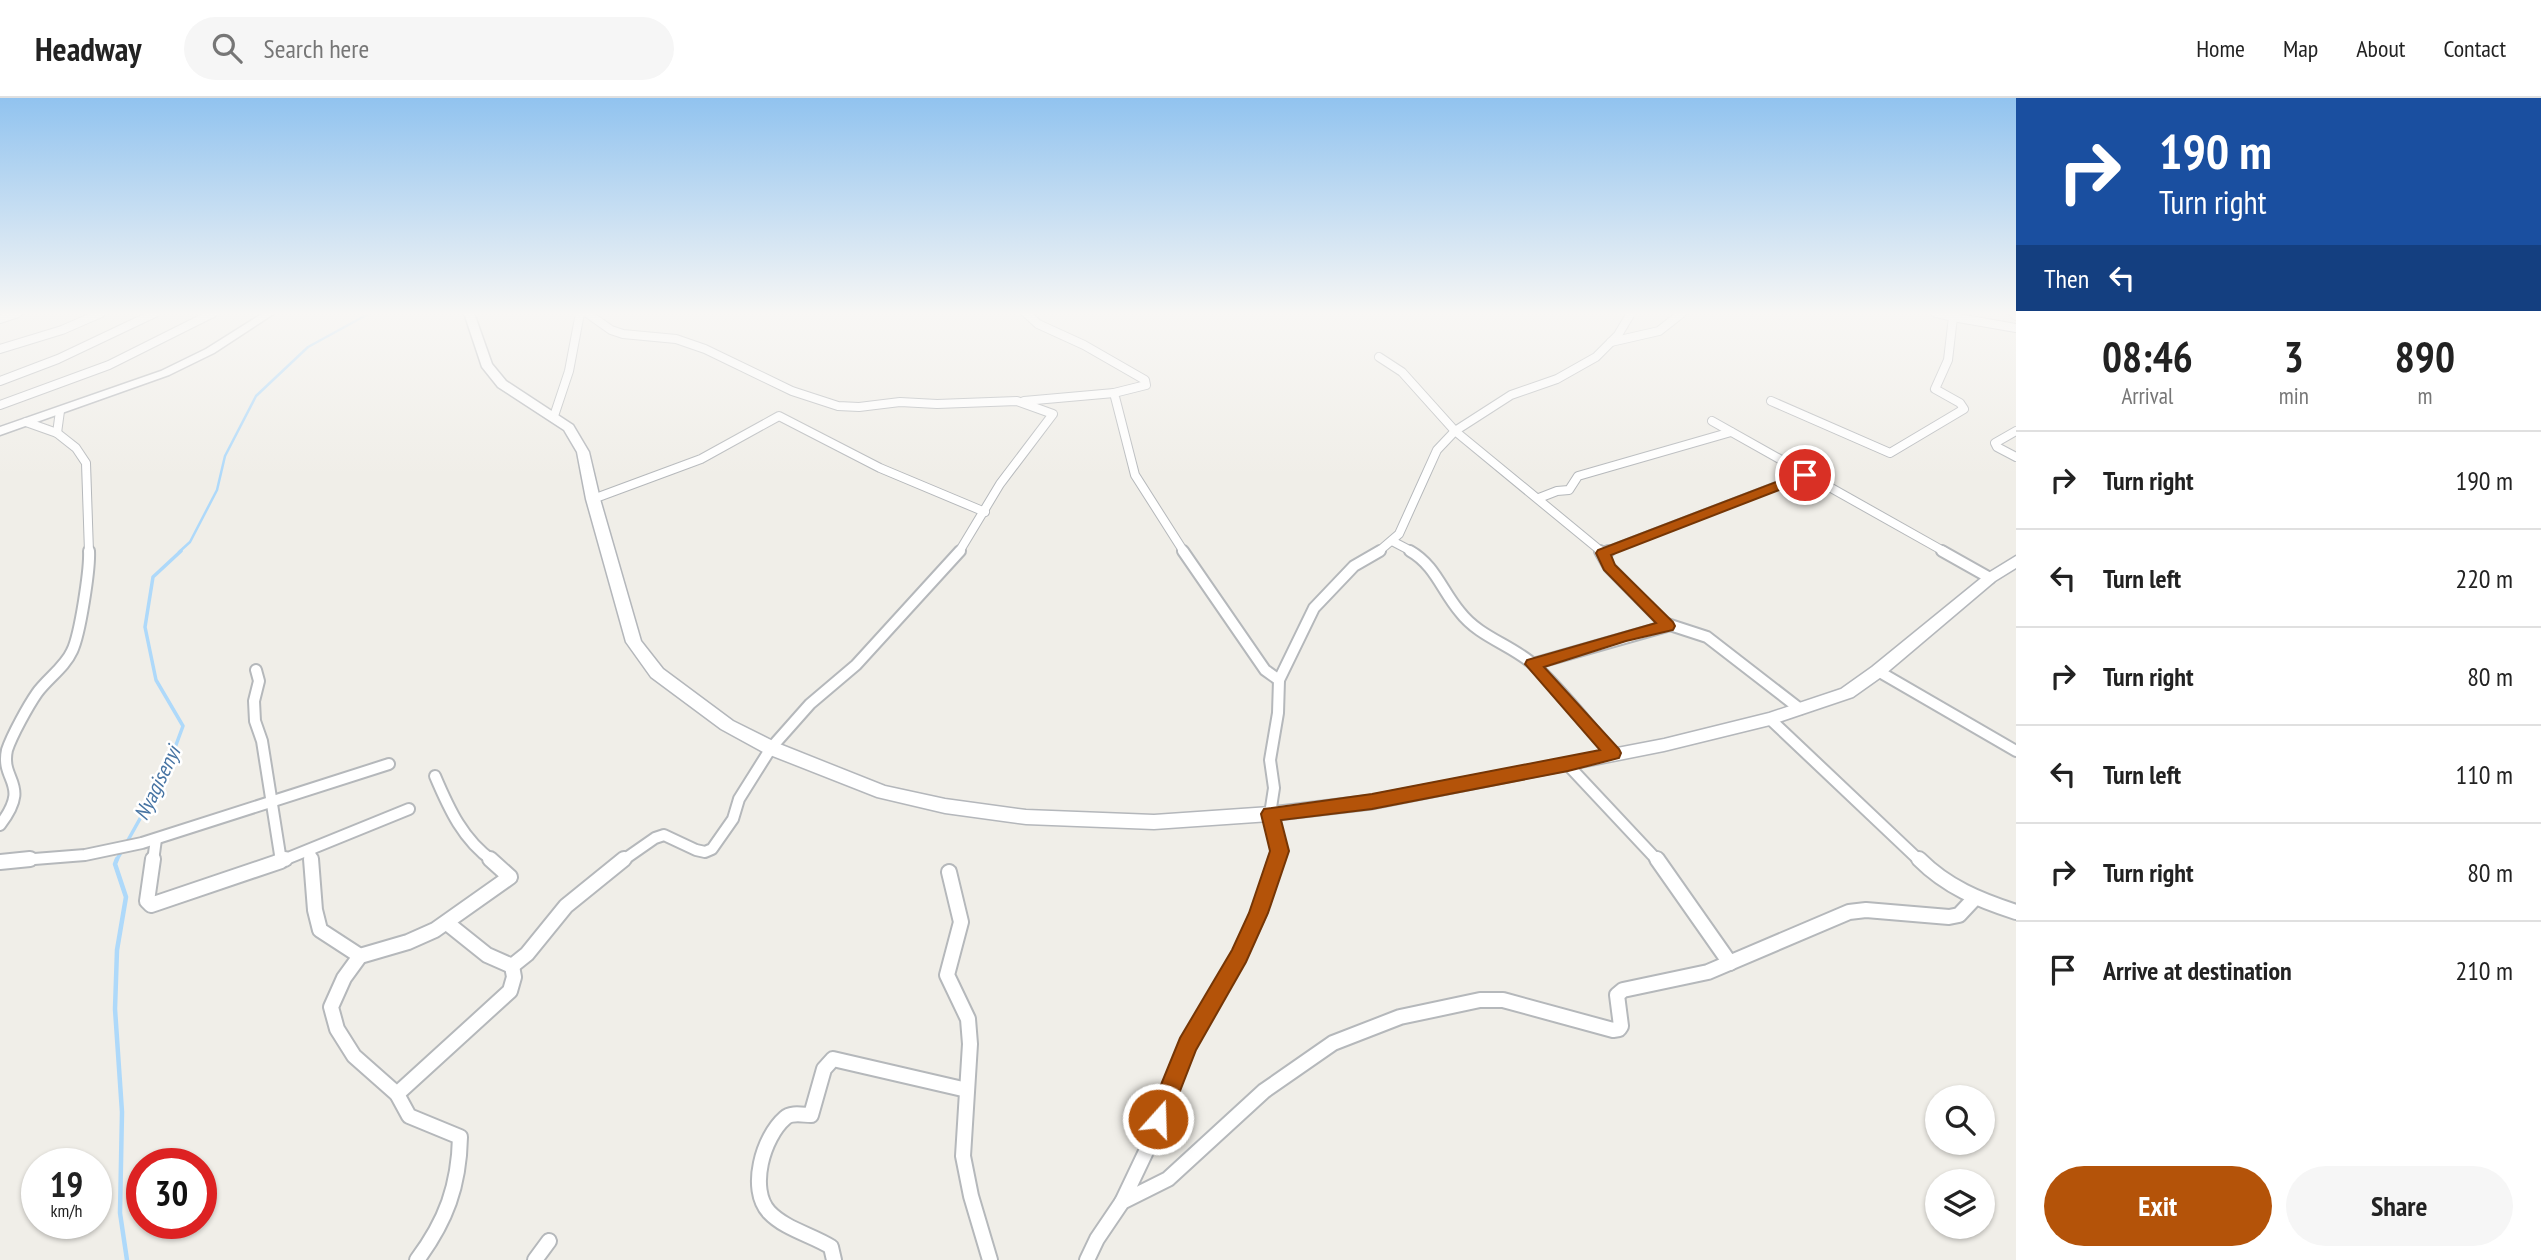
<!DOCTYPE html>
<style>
body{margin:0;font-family:"PT Sans Narrow",sans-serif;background:#f6f6f6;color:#222;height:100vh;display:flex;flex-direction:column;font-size:26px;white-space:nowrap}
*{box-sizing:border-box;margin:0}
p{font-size:23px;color:#767676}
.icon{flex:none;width:38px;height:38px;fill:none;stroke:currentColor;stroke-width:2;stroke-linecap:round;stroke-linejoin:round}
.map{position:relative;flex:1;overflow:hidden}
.drawer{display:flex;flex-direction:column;background:#fff;width:525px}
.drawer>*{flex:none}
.guide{background:#1a4fa0;color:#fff;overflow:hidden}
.controls{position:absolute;left:1925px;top:987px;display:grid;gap:14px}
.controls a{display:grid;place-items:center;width:70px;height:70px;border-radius:50%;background:#fff;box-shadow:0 2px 5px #0004;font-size:35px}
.speed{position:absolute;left:21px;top:1050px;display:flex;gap:14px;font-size:35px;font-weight:700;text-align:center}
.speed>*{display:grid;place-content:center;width:91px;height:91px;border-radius:50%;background:#fff;box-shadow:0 2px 5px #0004;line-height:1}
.speed small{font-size:18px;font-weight:400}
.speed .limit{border:10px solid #d22;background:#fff;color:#111}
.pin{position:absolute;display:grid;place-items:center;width:60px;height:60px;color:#fff;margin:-30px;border:4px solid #fff;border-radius:50%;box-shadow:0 2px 7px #0007}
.me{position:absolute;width:77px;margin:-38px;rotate:20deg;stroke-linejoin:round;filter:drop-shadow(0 0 5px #0008)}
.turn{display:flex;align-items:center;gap:24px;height:147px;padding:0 28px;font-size:32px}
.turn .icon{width:91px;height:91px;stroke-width:2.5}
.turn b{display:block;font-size:49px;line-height:60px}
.then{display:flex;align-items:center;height:66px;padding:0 28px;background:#0003;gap:14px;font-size:26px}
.eta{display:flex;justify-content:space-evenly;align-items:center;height:119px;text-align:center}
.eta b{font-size:42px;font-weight:700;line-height:49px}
.action{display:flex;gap:14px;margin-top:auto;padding:14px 28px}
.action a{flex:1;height:80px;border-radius:42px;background:#b45309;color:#fff;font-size:28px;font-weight:700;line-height:80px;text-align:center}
.action a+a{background:#f6f6f6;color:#222}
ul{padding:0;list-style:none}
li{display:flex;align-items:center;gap:21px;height:98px;padding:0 28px;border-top:2px solid #e0e0e0}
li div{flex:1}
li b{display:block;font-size:26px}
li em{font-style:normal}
header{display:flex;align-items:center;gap:42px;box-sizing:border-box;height:98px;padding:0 35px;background:#fff;border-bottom:2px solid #e0e0e0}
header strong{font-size:33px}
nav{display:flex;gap:38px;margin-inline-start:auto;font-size:24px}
.search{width:490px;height:63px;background:#f6f6f6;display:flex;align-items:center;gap:18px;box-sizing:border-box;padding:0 24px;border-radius:38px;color:#767676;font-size:26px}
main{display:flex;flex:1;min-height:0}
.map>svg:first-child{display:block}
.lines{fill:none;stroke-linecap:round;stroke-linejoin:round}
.stream-far2{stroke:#aed9fa;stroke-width:2.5}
.stream-far1{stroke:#aed9fa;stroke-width:3.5}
.stream{stroke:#aed9fa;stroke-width:4.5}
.street-far2-casing{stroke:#b5b8bb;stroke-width:10}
.street-far1-casing{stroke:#b5b8bb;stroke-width:14}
.street-casing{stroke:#b5b8bb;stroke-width:18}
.secondary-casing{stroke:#b4b7bb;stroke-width:3}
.street-far2{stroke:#fff;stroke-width:8}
.street-far1{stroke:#fff;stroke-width:10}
.street{stroke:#fff;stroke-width:14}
.secondary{fill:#fff;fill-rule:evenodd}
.route{fill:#b45309;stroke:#753606;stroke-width:2}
.labels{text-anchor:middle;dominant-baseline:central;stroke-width:5;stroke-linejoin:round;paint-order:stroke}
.water-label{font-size:21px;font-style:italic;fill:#4774a3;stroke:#fff}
</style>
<header>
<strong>Headway</strong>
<div class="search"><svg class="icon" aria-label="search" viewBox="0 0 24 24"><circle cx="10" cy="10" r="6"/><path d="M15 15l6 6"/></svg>Search here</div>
<nav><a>Home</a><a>Map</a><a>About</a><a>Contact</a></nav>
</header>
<main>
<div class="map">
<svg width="2016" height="1162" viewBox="0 0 2016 1162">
<rect width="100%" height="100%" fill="#f0eee8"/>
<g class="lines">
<path class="stream-far2" d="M179,454l11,-10 27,-52 8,-34 31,-60 52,-49 62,-34"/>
<g class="stream-far1">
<path d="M127,744l39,-70 17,-46 -27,-46 -11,-53 8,-50 28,-26"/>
<path d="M116,763l7,-12"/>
</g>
<path class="stream" d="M117,761l-2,5 11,33 -9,53 -2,59 7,103 -2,101 7,47"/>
<g class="street-far2-casing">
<g id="street-far2">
<path d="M587,215l24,17 12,4 53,5 29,10 87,42 46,15 21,1 41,-5 37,2 80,-3 36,13 -53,70 -41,68"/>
<path d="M1026,215l12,11 46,21 61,35 1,5 -32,8 21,82 49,77"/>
<path d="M1936,215l17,4"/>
<path d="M2013,215l3,3"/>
<path d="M0,221l18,-6"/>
<path d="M1611,244l48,-11 23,-18"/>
<path d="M0,251l62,-19 39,-17"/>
<path d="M1379,259l23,15 53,59 147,121"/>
<path d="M0,283l58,-22 97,-46"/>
<path d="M1024,303l90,-8"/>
<path d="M1771,303l119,52 74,-44 -4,-6 -25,-14 13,-29 5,-43 63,11"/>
<path d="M0,307l109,-40 104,-52"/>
<path d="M554,318l15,-45 11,-58"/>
<path d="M1712,323l233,131"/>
<path d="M26,324l31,11 19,15 10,15 3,89"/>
<path d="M2016,333l-21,12 2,4 19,10"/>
<path d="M57,335l3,-22"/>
<path d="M1539,400l18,-7 12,-1 9,-14 153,-44"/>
<path d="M593,401l108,-40 78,-43 101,52 105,44"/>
<path d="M1392,443l21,11"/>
<path d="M1378,454l21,-18 38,-84 18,-19 56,-36 46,-16 39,-22 22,-22 13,-22"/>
<path d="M1604,454l201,-77"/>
</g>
</g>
<g class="street-far1-casing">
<g id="street-far1">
<path d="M1183,453l82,119 14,10"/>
<path d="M1410,453c25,14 32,40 50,61 19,25 52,33 74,53 29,26 53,59 79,88"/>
<path d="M1600,453l9,16 55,56 43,14 93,72"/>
<path d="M1942,453l48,27"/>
<path d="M1603,455l6,-2"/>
<path d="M1533,566l134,-38"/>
<path d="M256,572l3,11 -5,20 1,20 7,20 19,120 128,-52"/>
<path d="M1878,573l138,80"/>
<path d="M1770,621l150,142"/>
<path d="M1568,667l90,96"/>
<path d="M435,678c14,33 28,64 58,85"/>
<path d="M0,727c32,-42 0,-43 7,-75 5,-15 21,-44 30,-57 10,-14 28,-26 35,-42 8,-16 18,-82 17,-100"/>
<path d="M310,752l1,11"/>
<path d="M9,763l76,-6 57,-12 247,-79"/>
<path d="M153,763l3,-22"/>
<path d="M622,763l33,-23 9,-3 32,15 9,2 7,-3 21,-30 6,-20 32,-51 39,-44 46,-39 104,-114"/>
<path d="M1276,763l3,-10 -9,-37 4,-26 -4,-28 8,-47 1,-33 35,-72 40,-42 26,-15"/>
</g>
</g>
<g class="street-casing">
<g id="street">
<path d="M153,761l-6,42 4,4 130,-44"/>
<path d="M281,761h4"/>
<path d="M311,761l4,51 5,20 40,26"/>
<path d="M1657,761l73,104"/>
<path d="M1919,761c28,28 60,41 97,53"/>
<path d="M0,764l30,-3"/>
<path d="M949,774l12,50 -14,53 21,44 2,25 -7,112 8,40 19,64"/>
<path d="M447,825l40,32 25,11 15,-12 39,-48 58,-47"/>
<path d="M397,996l113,-103 4,-14 -2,-11"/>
<path d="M1122,1104l29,-61 14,-44 22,-52 52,-89 20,-43 17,-54"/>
<path d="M417,1162c29,-39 42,-74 43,-123l-51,-21 -12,-22 -43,-38 -17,-27 -6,-22 13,-29 16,-22 48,-14 27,-12 75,-53 -20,-18"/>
<path d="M535,1162l14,-19"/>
<path d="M834,1162l-3,-13c-19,-12 -46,-18 -62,-35 -21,-23 -6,-75 16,-94 6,-6 18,-3 26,-3l13,-46 9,-10 134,31"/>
<path d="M1087,1162l10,-21 25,-37 46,-23 96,-88 69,-48 67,-26 80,-17h23l110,30 6,-1 2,-3 -4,-31 6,-5 85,-18 141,-60 17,-2 83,7 10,-2 15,-16"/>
</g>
</g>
<g class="secondary-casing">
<g id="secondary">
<path d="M263,215h12l-61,40 -45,22 -169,60v-8l161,-56 45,-22z"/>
<path d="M464,215h10l18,51 14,17 67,44 16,27 11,47 41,142 22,28 70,52 44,22 108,43 60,13 81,11 128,5 116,-8 102,-12 292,-56 105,-26 72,-24 31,-22 113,-92 31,-19v12l-21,13 -111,94 -31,22 -83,28 -106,26 -292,58 -102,12 -116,8 -128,-5 -81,-11 -68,-16 -112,-44 -44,-24 -70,-52 -25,-35 -40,-143 -9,-47 -13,-22 -66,-43 -16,-20z"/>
</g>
</g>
<use href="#street-far2" class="street-far2"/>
<use href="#street-far1" class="street-far1"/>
<use href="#street" class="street"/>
<use href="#secondary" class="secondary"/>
</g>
<linearGradient id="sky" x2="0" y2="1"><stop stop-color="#91c3ef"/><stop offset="0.57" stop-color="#f8f7f5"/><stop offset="1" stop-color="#f8f7f5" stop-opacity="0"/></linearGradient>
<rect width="2016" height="378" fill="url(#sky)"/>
<path class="route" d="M1805,373l5,1v6l-199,77 4,10 58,57 2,4 -2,4 -47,11 -82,26 75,82 2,4 -2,5 -51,13 -196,38 -91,11 8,31 -21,62 -22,49 -50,88 -30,77 -8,3 -8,-3 -3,-8 33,-81 52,-88 17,-37 21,-62 -9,-37 3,-5 108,-15 228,-44 -75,-86 2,-4 129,-37 -52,-53 -8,-17 2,-3z"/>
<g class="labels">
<g class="water-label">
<text transform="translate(157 685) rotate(-64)">Nyagisenyi</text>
</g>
</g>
</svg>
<div class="controls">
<a><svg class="icon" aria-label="search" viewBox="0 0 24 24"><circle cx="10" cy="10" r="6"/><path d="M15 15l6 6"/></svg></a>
<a><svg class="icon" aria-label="layers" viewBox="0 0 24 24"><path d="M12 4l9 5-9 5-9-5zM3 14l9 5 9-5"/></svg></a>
</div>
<div class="speed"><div>19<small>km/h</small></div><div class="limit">30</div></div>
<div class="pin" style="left:1805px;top:377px;background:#d93025"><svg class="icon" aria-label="arrive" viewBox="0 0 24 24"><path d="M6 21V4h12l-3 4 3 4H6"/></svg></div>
<svg class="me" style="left:1158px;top:1021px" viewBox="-20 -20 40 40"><circle r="17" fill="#b45309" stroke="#fff" stroke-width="3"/><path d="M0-11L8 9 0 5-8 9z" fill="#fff"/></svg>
</div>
<section class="drawer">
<div class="guide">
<div class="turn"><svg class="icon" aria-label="right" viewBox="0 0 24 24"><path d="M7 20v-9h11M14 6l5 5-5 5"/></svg><div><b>190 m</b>Turn right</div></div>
<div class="then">Then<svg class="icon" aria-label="left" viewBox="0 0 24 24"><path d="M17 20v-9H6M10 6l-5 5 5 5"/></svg></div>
</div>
<div class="eta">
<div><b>08:46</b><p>Arrival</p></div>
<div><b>3</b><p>min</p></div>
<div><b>890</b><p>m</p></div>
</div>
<ul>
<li><svg class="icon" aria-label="right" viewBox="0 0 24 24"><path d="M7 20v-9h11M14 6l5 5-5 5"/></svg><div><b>Turn right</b></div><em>190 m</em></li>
<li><svg class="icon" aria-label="left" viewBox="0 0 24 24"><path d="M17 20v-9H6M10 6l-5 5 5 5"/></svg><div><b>Turn left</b></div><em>220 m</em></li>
<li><svg class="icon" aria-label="right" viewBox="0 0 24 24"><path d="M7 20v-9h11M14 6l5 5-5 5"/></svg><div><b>Turn right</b></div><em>80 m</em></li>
<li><svg class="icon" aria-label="left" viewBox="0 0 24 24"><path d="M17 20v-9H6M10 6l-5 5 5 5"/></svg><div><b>Turn left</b></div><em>110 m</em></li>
<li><svg class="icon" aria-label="right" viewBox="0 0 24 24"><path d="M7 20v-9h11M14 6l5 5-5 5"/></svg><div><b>Turn right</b></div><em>80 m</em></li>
<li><svg class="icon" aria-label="arrive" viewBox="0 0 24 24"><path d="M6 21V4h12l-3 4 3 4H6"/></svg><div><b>Arrive at destination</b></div><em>210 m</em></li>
</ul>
<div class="action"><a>Exit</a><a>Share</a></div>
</section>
</main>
